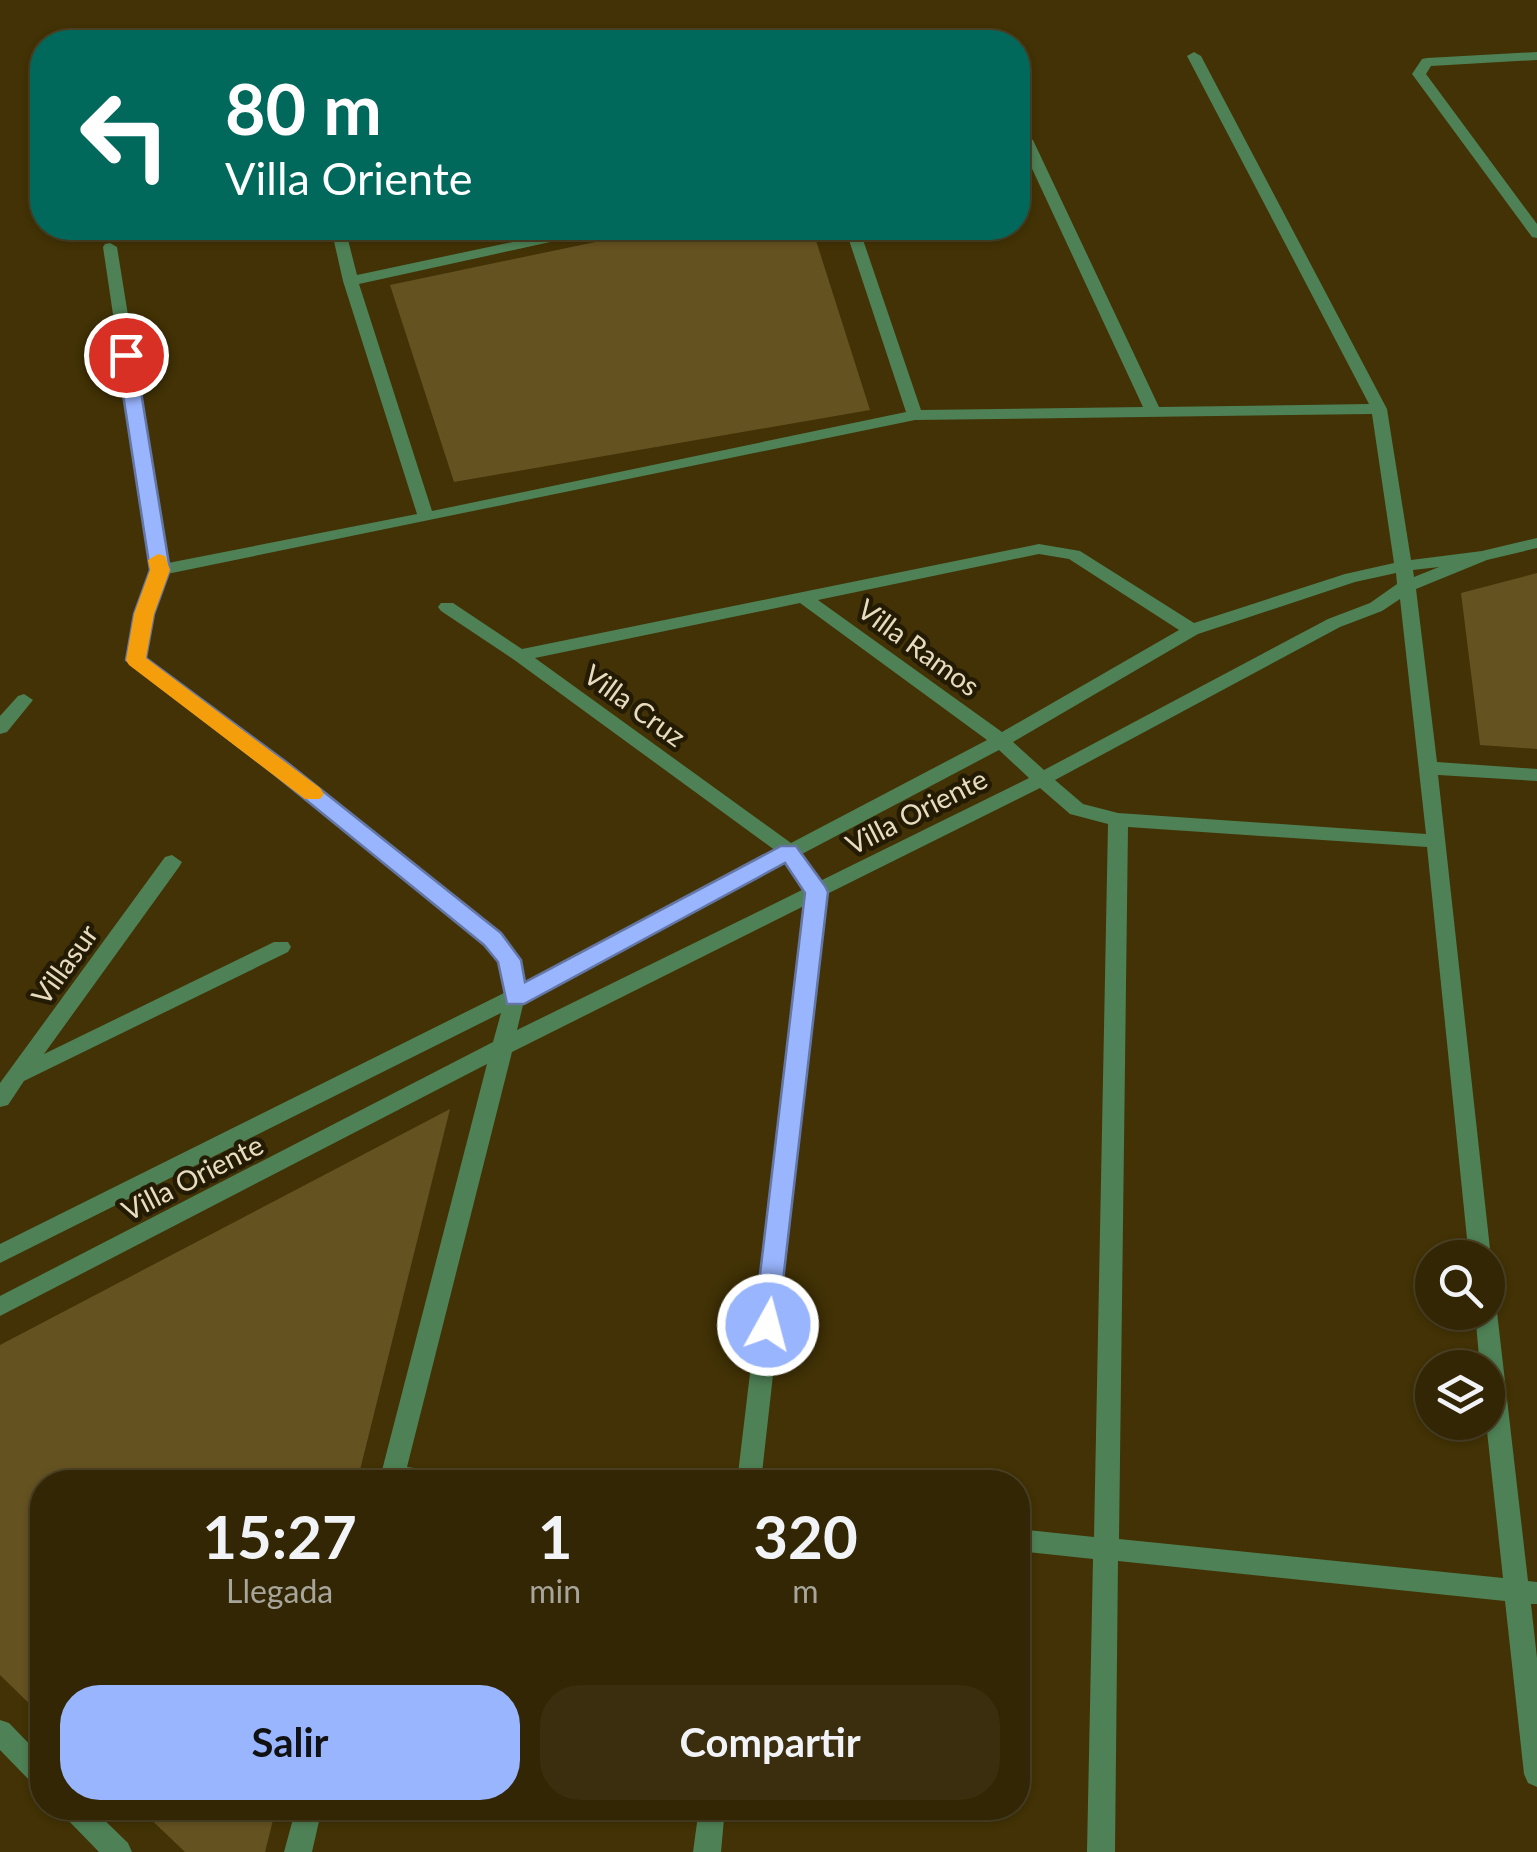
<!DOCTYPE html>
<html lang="es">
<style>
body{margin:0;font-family:Lato,sans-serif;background:#3a2e0e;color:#f1f3f6;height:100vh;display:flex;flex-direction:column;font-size:38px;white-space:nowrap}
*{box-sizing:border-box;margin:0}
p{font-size:32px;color:#a8a59a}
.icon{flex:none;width:55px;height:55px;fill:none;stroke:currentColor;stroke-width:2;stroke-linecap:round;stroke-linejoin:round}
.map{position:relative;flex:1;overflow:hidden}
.sheet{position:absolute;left:30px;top:1470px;width:1000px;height:350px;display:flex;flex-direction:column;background:#322604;border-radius:40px;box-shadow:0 2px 8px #0004,0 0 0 2px #4d4326}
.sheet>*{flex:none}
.guide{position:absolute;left:30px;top:30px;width:1000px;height:210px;border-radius:40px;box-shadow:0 2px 8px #0004,0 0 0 2px #4d4326;background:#00695c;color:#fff;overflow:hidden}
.tools{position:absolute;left:1415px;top:1240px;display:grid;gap:20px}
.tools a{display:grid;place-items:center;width:90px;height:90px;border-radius:50%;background:#322604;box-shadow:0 2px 8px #0004,0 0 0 2px #4d4326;font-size:50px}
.pin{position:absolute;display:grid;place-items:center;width:85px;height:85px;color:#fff;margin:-42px;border:5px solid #fff;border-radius:50%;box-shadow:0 2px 10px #0007}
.me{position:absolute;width:110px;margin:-55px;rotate:7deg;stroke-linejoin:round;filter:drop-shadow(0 0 8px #0008)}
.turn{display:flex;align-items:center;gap:35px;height:210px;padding:0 30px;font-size:45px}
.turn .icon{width:130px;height:130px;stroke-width:2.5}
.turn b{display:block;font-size:70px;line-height:85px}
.eta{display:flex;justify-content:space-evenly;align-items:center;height:170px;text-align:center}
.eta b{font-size:60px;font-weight:700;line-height:70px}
.primary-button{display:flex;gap:20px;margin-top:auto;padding:20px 30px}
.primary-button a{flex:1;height:115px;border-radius:40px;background:#99b5fd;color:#111;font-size:40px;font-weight:700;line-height:115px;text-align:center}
.primary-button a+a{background:#3a2e0e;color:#f1f3f6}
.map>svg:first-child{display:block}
.green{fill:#655221}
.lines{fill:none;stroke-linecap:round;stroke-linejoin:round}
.street{fill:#4e8155;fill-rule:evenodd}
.route{fill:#99b5fd;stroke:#6376a4;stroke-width:2.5}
.slow{fill:#f59e0b}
.labels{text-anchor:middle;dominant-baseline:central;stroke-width:9;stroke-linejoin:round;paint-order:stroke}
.street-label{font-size:28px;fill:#e8dcc0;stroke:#241b04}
</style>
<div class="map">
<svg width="1537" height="1852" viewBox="0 0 1537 1852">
<rect width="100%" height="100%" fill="#423205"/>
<g class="green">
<path d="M662,228h150l58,182 -416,72 -64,-197z"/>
<path d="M1537,573v176l-57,-4 -19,-152z"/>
<path d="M450,1109l-93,373h-315v234l-42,-41v-330z"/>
<path d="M139,1808h137l-11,44h-80z"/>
</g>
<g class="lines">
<g class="street">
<path d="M1194,52l7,4 186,353 24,151 71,-9 55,-13v10l-50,12 -71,29 21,173 100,7v12l-99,-6 53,483 -3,7v-7h-19l-42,-411 -299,-20 -9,712 384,39 -17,-156 2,-54h-8l-5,-56h13v-9l6,2 3,7 31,269 9,1v22h-6l6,54v129l-9,-4 -4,-9 -19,-173 -387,-40 -3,291h-28l6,-293 -75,-8v-22l76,8 14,-713 -38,-10 -30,-26 -213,106 -66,588h-24l69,-577 -294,147 -105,415 57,8 3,7h-88l108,-418 -487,252v-20l493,-254 8,-29 -501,250v-19l504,-251 -5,-32 -14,-17 -210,-171 -148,-113 8,-46 16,-44 -48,-323 2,-3 5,-1 7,4 51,316 249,-49 -74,-233 -12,-53h14l12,47 221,-47h25l-7,4 -237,52 73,227 474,-99 -61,-184h14l62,182 222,-3 -122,-262 -3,1v-8l8,-2 7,4 126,267 210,-3 -182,-348zM1372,414l22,149 -49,11 -151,49 -114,-72 -41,-7 -517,105 -69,-46h-12l-3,4 3,4 72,48 263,192 -253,133 -4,-25 -20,-25 -210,-169 -144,-107 8,-44 14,-40 748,-154zM1039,554l30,5 110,71 -177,102 -184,-132zM1439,567l-25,10 -1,-7zM1396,573l1,11 -27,19 -42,16 -284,151 -31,-28 185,-108 157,-52zM1400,599l26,235 -308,-21 -35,-9 -28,-24 285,-153 42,-16zM800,603l187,137 -196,103 -256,-185zM999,750l30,28 -209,103 -18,-27zM787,862l17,27 -287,141 7,-29z"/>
<path d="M1537,52v8l-106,6 -5,8 111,150v14l-5,-1 -120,-163 10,-15 5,-1z"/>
<path d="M24,694l9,6 -26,32 -7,2v-18l18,-20z"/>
<path d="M172,855l10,7 -3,5 -135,187 230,-112h14l3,5 -3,5 -264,129 -16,24 -8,2v-24l165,-226z"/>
<path d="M0,1720l9,3 33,34v30l-9,-3 -33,-34z"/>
<path d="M61,1808h31l36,35 4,9h-33l-34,-35z"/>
<path d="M296,1808h26l-10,44h-28z"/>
<path d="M699,1808h26l-4,44h-28z"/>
</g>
</g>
<path class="route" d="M126,349l9,6 35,215 -16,44 -8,44 143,106 212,169 20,27 4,22 256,-136h15l29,40 3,6 -51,441 -9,3 -10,-3 -4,-8 51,-432 -20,-30 -261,141h-17l-9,-42 -14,-17 -210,-171 -148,-114 8,-46 16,-44 -33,-215z"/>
<path class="slow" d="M158,554l7,2 5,14 -16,44 -8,44 174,130 4,6 -4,5h-15l-176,-134 -3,-5 8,-46 16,-44 -2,-10z"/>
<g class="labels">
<g class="street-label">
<text transform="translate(919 647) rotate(36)">Villa Ramos</text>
<text transform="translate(635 705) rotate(36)">Villa Cruz</text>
<text transform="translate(916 811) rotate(-27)">Villa Oriente</text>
<text transform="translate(64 964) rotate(-54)">Villasur</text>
<text transform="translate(192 1177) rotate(-27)">Villa Oriente</text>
</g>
</g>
</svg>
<div class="tools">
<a><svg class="icon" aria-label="search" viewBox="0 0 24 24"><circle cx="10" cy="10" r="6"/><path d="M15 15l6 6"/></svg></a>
<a><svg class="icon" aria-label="layers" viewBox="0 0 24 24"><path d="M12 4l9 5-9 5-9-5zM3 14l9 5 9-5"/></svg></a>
</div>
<div class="pin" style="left:126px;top:355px;background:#d93025"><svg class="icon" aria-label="arrive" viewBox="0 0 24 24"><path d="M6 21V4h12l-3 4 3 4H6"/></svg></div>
<svg class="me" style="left:768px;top:1325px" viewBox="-20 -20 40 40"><circle r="17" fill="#99b5fd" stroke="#fff" stroke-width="3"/><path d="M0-11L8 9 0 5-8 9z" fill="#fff"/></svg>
<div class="guide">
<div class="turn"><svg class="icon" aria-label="left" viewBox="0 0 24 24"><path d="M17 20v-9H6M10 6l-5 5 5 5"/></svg><div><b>80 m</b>Villa Oriente</div></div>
</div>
<section class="sheet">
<div class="eta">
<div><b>15:27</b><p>Llegada</p></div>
<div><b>1</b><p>min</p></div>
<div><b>320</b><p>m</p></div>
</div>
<div class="primary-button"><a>Salir</a><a>Compartir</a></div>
</section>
</div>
